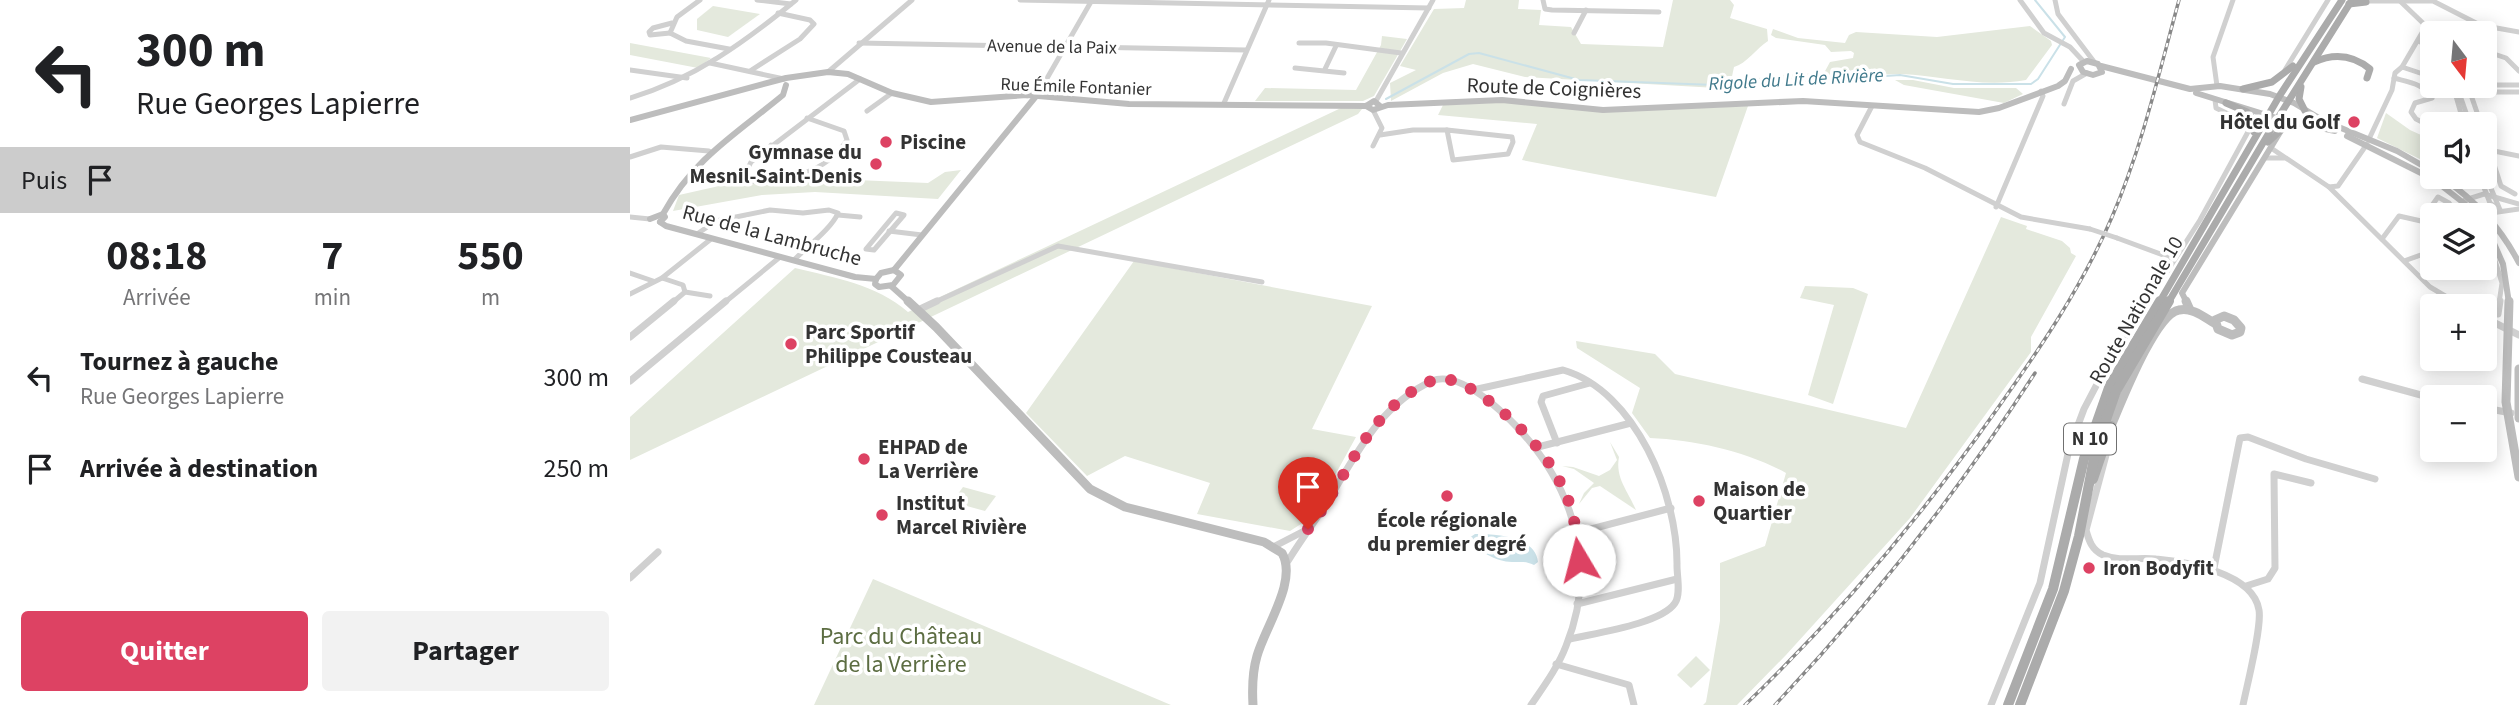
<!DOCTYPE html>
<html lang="fr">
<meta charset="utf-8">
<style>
body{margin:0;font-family:"Source Sans 3",sans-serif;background:#f2f2f2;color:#202124;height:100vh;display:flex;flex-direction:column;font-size:26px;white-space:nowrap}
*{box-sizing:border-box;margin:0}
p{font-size:23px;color:#757577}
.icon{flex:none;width:38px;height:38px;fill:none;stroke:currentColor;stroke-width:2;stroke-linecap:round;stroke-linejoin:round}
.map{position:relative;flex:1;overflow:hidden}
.panel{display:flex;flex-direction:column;background:#fff;width:630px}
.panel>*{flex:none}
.guide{background:#fff;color:#202124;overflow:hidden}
.needle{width:46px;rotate:164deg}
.controls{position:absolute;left:1790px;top:21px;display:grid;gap:14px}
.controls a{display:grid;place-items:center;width:77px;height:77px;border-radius:7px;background:#fff;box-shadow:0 4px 18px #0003;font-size:35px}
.pin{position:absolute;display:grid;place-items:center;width:60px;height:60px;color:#fff;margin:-72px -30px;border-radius:50% 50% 50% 0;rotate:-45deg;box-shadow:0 0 7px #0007}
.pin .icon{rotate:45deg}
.me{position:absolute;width:77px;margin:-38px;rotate:352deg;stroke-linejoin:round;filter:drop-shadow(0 0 5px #0008)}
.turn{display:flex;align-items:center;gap:24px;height:147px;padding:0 21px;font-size:32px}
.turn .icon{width:91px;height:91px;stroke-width:2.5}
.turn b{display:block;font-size:49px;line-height:60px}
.then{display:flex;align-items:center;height:66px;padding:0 21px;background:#0003;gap:14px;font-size:26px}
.eta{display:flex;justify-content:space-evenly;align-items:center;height:119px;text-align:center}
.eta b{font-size:42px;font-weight:700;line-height:49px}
.action{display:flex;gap:14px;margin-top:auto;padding:14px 21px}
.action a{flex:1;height:80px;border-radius:7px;background:#dd4263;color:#fff;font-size:28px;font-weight:700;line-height:80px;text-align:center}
.action a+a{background:#f2f2f2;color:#202124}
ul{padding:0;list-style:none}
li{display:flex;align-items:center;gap:21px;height:91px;padding:0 21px}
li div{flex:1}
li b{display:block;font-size:26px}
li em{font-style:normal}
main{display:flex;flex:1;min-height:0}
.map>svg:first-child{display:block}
.green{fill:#e4e9dd}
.water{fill:#cae1e8}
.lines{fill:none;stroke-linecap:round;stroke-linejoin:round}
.stream{stroke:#cae1e8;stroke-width:2}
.street-far1{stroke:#d0d0d0;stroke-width:5}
.street{stroke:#d0d0d0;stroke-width:7}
.secondary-far1{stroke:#bdbdbd;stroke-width:6}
.secondary{stroke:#bdbdbd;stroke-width:9}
.primary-far1{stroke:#ababab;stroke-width:7}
.primary{stroke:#ababab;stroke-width:10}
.rail-casing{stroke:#888;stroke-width:3.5}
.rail{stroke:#fff;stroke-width:2;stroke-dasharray:4.5;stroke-linecap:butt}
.street-bridge{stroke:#d0d0d0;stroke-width:5}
.route{stroke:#dd4263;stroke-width:12;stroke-dasharray:0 21.6}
.poi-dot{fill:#dd4263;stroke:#fff;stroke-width:2.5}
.labels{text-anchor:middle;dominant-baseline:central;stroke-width:7;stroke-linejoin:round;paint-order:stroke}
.far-street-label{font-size:18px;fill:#333;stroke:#fff}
.far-water-label{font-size:19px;font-style:italic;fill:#417a8c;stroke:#fff}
.shield{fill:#fff;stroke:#707070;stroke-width:2}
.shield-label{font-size:19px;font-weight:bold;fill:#333}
.street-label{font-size:21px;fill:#333;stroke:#fff}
.poi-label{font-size:21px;font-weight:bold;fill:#333;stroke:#fff;text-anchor:start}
.near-park-label{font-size:24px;fill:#5c6d42;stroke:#fff}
</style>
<main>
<section class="panel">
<div class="guide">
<div class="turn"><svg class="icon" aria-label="left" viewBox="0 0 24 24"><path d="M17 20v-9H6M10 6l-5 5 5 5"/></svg><div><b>300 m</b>Rue Georges Lapierre</div></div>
<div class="then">Puis<svg class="icon" aria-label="arrive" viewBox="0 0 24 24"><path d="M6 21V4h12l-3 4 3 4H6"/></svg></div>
</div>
<div class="eta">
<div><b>08:18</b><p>Arrivée</p></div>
<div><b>7</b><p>min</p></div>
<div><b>550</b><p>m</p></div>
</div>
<ul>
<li><svg class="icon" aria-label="left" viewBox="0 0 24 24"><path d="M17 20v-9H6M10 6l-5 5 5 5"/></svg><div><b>Tournez à gauche</b><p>Rue Georges Lapierre</p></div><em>300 m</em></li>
<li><svg class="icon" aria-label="arrive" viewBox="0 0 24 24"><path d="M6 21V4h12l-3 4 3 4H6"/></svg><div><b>Arrivée à destination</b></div><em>250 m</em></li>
</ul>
<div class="action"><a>Quitter</a><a>Partager</a></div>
</section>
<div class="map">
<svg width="1889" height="705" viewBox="0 0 1889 705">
<rect width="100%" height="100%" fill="#fff"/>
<g class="green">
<path d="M836,0h53l-1,9 23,1 -2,15 32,2 10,17 82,3 10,-47h57l4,5 -4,13 37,11 1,12c-11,7 -22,23 -34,26l-3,14 3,8 -209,-12 -52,-13 -30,9 -52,28 -1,-18 26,-13 -16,-4 34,-57 30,-1z"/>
<path d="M83,6l47,8 -32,23 -31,-7v-11z"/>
<path d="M1400,26l21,15 1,4 -26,35c-44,8 -82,-4 -125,-6 -24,-1 -47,6 -71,1l-89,10h-5l-1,-4 46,-6 43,-2 6,-11 23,-4 1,-5 -3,-2 -20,1 -6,-7 -49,-7 -5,-3 2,-6 25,9 47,5 4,-8 7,-3 81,5z"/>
<path d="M752,36l25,3 -33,57 -11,5h-108l10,-13 91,2 25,-45z"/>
<path d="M0,43l81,15 -13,10 -68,-13z"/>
<path d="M1265,80h18l41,8h62l7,6 -19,9 -100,-18z"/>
<path d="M887,102l84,10 147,-6 -32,91 -194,-37 15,-36 -99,-9 5,-10z"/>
<path d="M711,108l21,1 -4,5 -728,346v-43l165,-149c40,10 81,16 113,44z"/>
<path d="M1756,113l24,17 22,10v25l-55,-27z"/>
<path d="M331,170l-23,29 -123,-7 -53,3 -89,16 6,-16 40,-9 89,-8 120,5 17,-11z"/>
<path d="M1371,217l26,9 -1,3 36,12 8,7 1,5 5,3 -45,81v15l-121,166 -124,137 -49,50h-34l3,-3 14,-81v-58l45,-17 21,-73c-40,-22 -91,-33 -136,-35l-18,-25 8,-25 -63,-40 -1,-7 79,13 20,20 231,54z"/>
<path d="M504,261l238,45 -60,123 44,8 -44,80 -22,14 -93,-17 13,-31 -85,-27 -38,20 -61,-63z"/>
<path d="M1175,286l48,2 15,6 -35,110 -25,-9 26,-90 -34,-7z"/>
<path d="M980,442l9,15c-4,21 9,34 17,53l-36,-24 -8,2 -13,16 5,-11 10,-10 -20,-14 -12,-3 11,1 26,9 11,-6 7,-10z"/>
<path d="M333,487l33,9 -11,15 -33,-9z"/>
<path d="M243,579l298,126h-357z"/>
<path d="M1066,656l14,14 -19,18 -14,-13z"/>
</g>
<path class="water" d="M845,534c21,0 60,2 63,28l-4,3c-9,-4 -12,-3 -22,-3 -16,0 -34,-12 -46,-22z"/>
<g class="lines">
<path class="stream" d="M756,99l83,-45 10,-1 100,27 164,6 157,-11 53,9h78l7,-5 27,-42 -30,-37"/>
<g class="street-far1">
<path d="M70,0l-23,17 -7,16 16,8 43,8"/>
<path d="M127,0l34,4"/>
<path d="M390,0l409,8"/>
<path d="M913,0l2,9 7,1 107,2"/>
<path d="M1390,0l24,33 26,14 14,15"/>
<path d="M1425,0l3,14 37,49"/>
<path d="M1734,1h69l47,24 39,7"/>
<path d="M40,33l-20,2 -1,-3 4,-4 19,-5"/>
<path d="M944,33l12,-23"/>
<path d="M1788,41l14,6"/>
<path d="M229,43l387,7"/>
<path d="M669,43h27l75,10"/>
<path d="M1855,51l21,7 13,13"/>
<path d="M80,63l74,16"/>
<path d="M1772,67l30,10"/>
<path d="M665,68l49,5"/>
<path d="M695,69l11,-23"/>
<path d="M0,70l57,8"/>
<path d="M1655,70l43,-70"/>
<path d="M120,71l50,-32 14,-15 -4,-4 -32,-7"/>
<path d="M198,72l84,-72"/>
<path d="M1764,78c14,4 31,6 38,20l-17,5 -4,9 5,7 16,8"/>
<path d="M1855,85h34"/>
<path d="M1587,86l-4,-29 20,-57"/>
<path d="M412,87l50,-87"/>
<path d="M1827,87l-3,2 10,35"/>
<path d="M1827,87l13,37"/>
<path d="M0,98c64,-19 115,-56 166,-98"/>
<path d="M746,101l57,-101"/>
<path d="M594,103l45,-103"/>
<path d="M1434,104l9,-23 14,-8"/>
<path d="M1242,106l-15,29 3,7 65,26 96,49 69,12"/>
<path d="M743,110l9,18 -9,18"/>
<path d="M237,111l25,-18"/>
<path d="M1794,123l7,-2 9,3"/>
<path d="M1851,124l-10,-29 5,-3h43"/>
<path d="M817,130l65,7 1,5 -5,12 -55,6z"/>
<path d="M750,135l33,-5h34"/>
<path d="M1855,137l16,49 14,8"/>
<path d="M1739,139l23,-49 3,-17 7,-6 24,-41 -25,-24"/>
<path d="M141,145l17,6"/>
<path d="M1641,148l58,39 9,-1 29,-42"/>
<path d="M1859,150l30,6"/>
<path d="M0,157l31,-10 48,4"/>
<path d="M1635,158h19"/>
<path d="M1855,174l15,36"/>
<path d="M1850,177l10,26 10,7"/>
<path d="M111,182c41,-3 82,-4 106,-42l-3,-9 -37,-13"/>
<path d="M111,182l10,-20 109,-83"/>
<path d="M1699,187l101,100 27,16"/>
<path d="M1835,200l19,-6 35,10"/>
<path d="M1366,207l47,-111 -2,-5"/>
<path d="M266,213l8,2 -30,35 -8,-1z"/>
<path d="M1854,214l35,-5"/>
<path d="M208,215l22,2"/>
<path d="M0,217l20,2"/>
<path d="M259,231l33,4"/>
<path d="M67,234l19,-13 54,-11 33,3 26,-3 9,3c-6,15 -31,34 -44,47"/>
<path d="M1794,234l8,4"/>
<path d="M1487,238l57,21"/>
<path d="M1752,239l17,-23 22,5 17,-24 11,6 5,7 -2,5"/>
<path d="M1862,251l10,32 -3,20"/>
<path d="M1774,261l28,-10"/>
<path d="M0,273l23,8"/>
<path d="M32,278l21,7 2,7 -13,11"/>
<path d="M55,292l25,4"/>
<path d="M0,294l32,-16 49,-39"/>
<path d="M94,303l56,-46"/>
<path d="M303,303l125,-57 204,36"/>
<path d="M1517,303l53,-83 49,-90 -4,-8 -29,-14 -1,-8"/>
</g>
<g class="street">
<path d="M1824,301l8,5"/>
<path d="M288,310l19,-9"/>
<path d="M1855,313l13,1 2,-13"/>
<path d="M1855,318l34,17"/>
<path d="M0,337l44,-36"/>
<path d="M1732,379l70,19"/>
<path d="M0,381l96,-80"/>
<path d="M843,390l90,-20c73,21 115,126 114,196 0,10 4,28 -2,37 -14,21 -80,30 -105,36"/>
<path d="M1855,408l26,5"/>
<path d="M927,443l-16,-41 2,-6 47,-13"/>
<path d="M908,447l93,-24"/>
<path d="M1476,455l-20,75c3,11 6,20 17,25 17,7 36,2 53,4 32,3 97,14 103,51 3,17 -12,75 -16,95"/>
<path d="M946,533l95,-25"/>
<path d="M645,546l31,-16"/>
<path d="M658,561c12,-20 26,-38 38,-57 29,-47 53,-99 106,-123 18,-8 43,9 57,20 74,61 115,151 77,245 -8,21 -22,40 -35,59"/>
<path d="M1583,573l27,-135 8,-1 58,22 69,20"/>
<path d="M0,578l28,-26"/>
<path d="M1616,586l22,-7 7,-11 -1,-94 37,9"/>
<path d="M947,604l100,-25"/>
<path d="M926,664l73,21 5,20"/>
<path d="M1361,705l49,-122 29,-134 15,-40 23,-44 41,-64"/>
</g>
<g class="secondary-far1">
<path d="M1457,61l11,3 4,8 -9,3 -10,-3 -4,-7z"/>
<path d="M1471,66l89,23 30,-3 50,8 24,9 30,18 73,30 35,20"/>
<path d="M1566,93l87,27 52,11"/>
<path d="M397,95c6,-7 12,-8 21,-6l-3,7"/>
<path d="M736,106l7,4 15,-5 114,-5 101,10 200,-9 176,11 20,-4 59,-22 7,-5 6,-12"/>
<path d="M0,120l156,-42 42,-6 20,2 44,19 39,9 96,-7 102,9 237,2 8,-5 6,5"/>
<path d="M1717,136l86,43 46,36"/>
<path d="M1812,177c33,24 58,49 77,86"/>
<path d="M20,219l13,-5"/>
<path d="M30,222l6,4 189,51 21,2"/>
<path d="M30,222l5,-5 -2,-3c31,-56 73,-80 120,-119l3,-10"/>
<path d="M1855,223l18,41 6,39"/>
<path d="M264,270l143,-175"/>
<path d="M246,279l-1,5 4,3 14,-2 8,-10 -7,-5"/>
<path d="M246,279l5,-6 13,-3"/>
<path d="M261,286l19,17"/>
<path d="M1557,303l-5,-10 100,-164"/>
</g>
<g class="secondary">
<path d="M278,301l28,26 154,162 35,18 139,35 18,11c16,28 -17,74 -25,103 -5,17 -5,32 -4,49"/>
<path d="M1556,301l4,9"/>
<path d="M1879,301l-3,101 13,75"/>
<path d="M1594,316l10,4 7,8 -1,4 -8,3 -14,-6 -3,-9z"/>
<path d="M1889,369v49"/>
<path d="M1481,426c10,-23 44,-112 68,-116 13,-3 25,7 35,13"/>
</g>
<g class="primary-far1">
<path d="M1719,4l17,-2"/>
<path d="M1684,62c20,-9 39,-7 56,7l-3,9"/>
<path d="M1671,87l-2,12 6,12"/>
<path d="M1613,89l29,-7 21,-16"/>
<path d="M1596,103l21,9 10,12 -3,8"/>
<path d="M1638,142l14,-13"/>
<path d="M1529,303l121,-208 62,-95"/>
<path d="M1538,303l108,-182 76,-121"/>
</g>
<g class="primary">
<path d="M1463,479l18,-53"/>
<path d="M1378,705l45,-116 31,-130 26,-74 50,-84"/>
<path d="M1390,705l44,-114 15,-55 17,-88 20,-57 53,-90"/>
</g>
<g class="rail-casing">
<g id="rail">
<path d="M1115,705c93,-89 176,-188 250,-293 44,-62 87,-125 117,-195 30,-70 47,-144 67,-217"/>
<path d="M1145,705c97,-103 183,-213 260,-332"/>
</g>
</g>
<use href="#rail" class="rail"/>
<path class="street-bridge" d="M1460,229l27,9"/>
</g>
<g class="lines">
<path class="route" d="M678,529c41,-51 57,-119 125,-149 28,-11 88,46 104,67 11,13 21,30 28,45 9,21 13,45 14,68"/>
</g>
<g class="poi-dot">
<circle cx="1724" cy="122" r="7"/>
<circle cx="256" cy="142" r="7"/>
<circle cx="246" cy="164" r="7"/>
<circle cx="161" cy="344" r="7"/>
<circle cx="234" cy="459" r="7"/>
<circle cx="817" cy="496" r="7"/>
<circle cx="1069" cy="501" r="7"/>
<circle cx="252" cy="515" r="7"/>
<circle cx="1459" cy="568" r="7"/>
</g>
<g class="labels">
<g class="far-street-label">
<text transform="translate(422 47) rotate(1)">Avenue de la Paix</text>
<text transform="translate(446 87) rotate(2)">Rue Émile Fontanier</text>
</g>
<g class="far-water-label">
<text transform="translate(1166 80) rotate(-3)">Rigole du Lit de Rivière</text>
</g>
<rect class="shield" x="1434" y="423.5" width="52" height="31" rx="5"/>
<g class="shield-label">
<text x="1460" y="439">N 10</text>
</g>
<g class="street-label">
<text transform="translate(924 88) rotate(2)">Route de Coignières</text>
<text transform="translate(142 235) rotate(15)">Rue de la Lambruche</text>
<text transform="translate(1506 310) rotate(-60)">Route Nationale 10</text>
</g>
<g class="poi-label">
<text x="1710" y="122" text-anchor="end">Hôtel du Golf</text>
<text x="270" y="142">Piscine</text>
<text x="232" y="152" text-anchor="end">Gymnase du<tspan x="232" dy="24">Mesnil-Saint-Denis</tspan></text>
<text x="175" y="332">Parc Sportif<tspan x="175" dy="24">Philippe Cousteau</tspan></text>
<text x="248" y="447">EHPAD de<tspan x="248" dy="24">La Verrière</tspan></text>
<text x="1083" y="489">Maison de<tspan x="1083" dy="24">Quartier</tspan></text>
<text x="266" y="503">Institut<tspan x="266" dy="24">Marcel Rivière</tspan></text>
<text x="817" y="520" text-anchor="middle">École régionale<tspan x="817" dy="24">du premier degré</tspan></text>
<text x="1473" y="568">Iron Bodyfit</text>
</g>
<g class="near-park-label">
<text x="271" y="636">Parc du Château<tspan x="271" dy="28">de la Verrière</tspan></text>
</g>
</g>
</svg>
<div class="controls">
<a><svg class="needle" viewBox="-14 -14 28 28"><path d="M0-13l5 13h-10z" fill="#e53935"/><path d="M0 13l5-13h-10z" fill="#757577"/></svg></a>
<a><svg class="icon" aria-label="sound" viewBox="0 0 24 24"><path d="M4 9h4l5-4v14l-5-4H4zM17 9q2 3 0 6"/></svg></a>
<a><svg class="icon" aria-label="layers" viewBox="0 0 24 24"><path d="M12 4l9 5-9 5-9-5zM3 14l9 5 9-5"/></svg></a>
<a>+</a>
<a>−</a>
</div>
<div class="pin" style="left:678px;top:529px;background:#d93025"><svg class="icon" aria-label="arrive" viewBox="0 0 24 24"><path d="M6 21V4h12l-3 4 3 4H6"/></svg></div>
<svg class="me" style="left:949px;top:560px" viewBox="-20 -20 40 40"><circle r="19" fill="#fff"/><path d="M0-13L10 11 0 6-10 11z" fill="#dd4263"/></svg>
</div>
</main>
